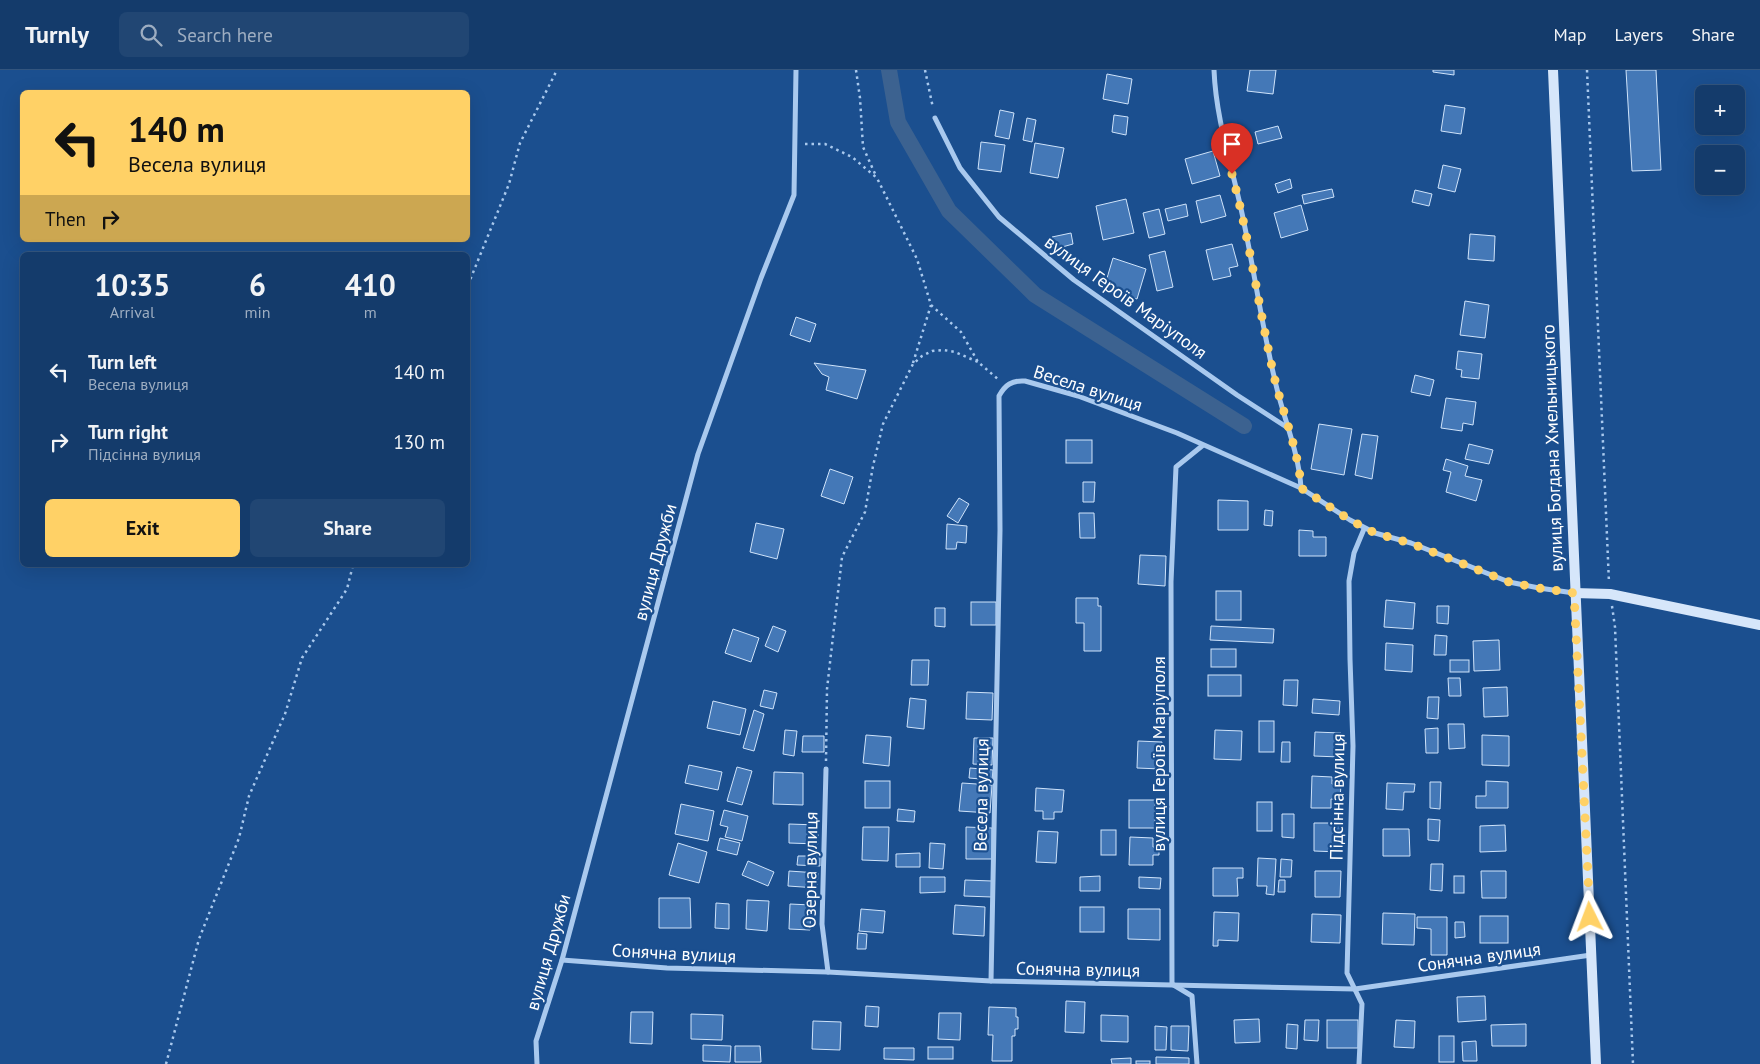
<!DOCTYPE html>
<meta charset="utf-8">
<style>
body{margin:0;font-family:"PT Sans",sans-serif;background:#214673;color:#f1f3f6;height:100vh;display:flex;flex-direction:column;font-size:19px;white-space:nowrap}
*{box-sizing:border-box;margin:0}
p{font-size:16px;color:#9dadc1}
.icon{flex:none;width:28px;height:28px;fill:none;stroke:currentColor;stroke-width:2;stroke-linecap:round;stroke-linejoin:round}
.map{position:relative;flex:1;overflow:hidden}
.drawer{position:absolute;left:20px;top:182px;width:450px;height:315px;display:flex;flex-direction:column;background:#143b6b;border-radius:8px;box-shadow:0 5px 20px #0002,0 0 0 1px #33557e}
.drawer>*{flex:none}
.guide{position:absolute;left:20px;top:20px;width:450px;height:152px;border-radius:8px;box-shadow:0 5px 20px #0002,0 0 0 1px #33557e;background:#ffd166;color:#111;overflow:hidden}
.tools{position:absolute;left:1695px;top:15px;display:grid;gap:10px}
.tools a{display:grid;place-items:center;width:50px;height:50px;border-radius:8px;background:#143b6b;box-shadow:0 5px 20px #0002,0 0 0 1px #33557e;font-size:25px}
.pin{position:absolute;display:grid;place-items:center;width:42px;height:42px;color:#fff;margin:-51px -21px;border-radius:50% 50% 50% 0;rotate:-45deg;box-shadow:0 0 5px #0007}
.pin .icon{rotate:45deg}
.me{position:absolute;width:55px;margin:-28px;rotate:357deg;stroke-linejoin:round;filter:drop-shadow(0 0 4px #0008)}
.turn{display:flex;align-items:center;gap:18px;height:105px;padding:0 25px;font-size:22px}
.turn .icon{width:65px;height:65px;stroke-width:2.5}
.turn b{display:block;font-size:35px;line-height:42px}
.then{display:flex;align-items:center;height:48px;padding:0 25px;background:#0003;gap:10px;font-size:19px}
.eta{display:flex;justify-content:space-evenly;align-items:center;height:85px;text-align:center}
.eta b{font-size:30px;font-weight:800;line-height:35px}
.button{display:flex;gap:10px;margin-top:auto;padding:10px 25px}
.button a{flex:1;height:58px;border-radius:8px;background:#ffd166;color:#111;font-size:20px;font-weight:800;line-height:58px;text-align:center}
.button a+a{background:#214673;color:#f1f3f6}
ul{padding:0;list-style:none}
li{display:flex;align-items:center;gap:15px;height:70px;padding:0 25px}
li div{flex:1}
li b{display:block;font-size:19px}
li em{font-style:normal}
header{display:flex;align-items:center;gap:30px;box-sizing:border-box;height:70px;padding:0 25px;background:#143b6b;border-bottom:1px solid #33557e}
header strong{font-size:24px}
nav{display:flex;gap:28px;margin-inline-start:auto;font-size:18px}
.search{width:350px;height:45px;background:#214673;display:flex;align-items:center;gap:12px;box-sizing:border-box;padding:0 18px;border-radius:8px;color:#9dadc1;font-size:19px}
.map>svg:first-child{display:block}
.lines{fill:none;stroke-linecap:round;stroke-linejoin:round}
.canal{stroke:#3c6290;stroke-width:16}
.building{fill:#4478b7;stroke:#cfe3fa}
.path{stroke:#a9c9ee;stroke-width:2.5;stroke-dasharray:2.5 4;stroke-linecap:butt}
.street{stroke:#a9c9ee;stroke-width:5}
.secondary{stroke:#d6e6fa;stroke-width:10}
.route{stroke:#ffd166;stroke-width:9;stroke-dasharray:0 16.2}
.labels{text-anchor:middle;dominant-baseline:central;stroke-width:4.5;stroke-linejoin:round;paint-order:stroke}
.street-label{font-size:18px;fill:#fff;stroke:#1b4f8f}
</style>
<header>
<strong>Turnly</strong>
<div class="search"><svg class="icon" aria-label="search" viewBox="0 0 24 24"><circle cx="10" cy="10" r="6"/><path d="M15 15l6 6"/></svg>Search here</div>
<nav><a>Map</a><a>Layers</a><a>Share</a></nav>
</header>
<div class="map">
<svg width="1760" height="994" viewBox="0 0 1760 994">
<rect width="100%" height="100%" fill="#1b4f8f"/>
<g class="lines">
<path class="canal" d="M889,0l9,52 51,89 86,84 209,131"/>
</g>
<g class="building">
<path d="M1250,0h26l-3,24 -26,-3z"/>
<path d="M1433,0h21v5l-21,-3z"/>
<path d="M1626,0h30l5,100 -29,1z"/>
<path d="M1107,4l25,5 -4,25 -25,-5z"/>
<path d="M1445,35l20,3 -4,26 -20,-3z"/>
<path d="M1000,40l14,3 -5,26 -14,-3z"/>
<path d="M1114,45l14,2 -2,18 -14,-3z"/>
<path d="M1027,48l9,2 -4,22 -9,-2z"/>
<path d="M1278,56l4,12 -24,6 -3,-12z"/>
<path d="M981,72l24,3 -4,27 -23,-3z"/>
<path d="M1035,73l29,5 -6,30 -28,-5z"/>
<path d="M1213,81l7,25 -28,8 -7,-25z"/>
<path d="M1443,95l18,4 -6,23 -17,-4z"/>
<path d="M1290,109l2,9 -14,5 -3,-9z"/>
<path d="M1332,119l2,8 -30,7 -2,-9z"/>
<path d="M1415,120l17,4 -3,12 -17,-4z"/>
<path d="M1220,125l6,21 -25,7 -5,-22z"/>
<path d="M1126,129l8,34 -31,7 -7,-34z"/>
<path d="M1186,134l2,12 -20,5 -3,-12z"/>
<path d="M1301,135l7,25 -27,8 -7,-25z"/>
<path d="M1159,139l6,25 -16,4 -6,-25z"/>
<path d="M1071,163l2,11 -18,5 -3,-12z"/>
<path d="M1470,164l25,2 -1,25 -26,-2z"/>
<path d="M1232,174l6,22 -9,2 2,8 -18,4 -7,-30z"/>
<path d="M1165,181l8,36 -16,4 -8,-36z"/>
<path d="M1113,188l33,11 -9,30 -33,-11z"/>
<path d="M1465,231l24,4 -4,33 -25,-3z"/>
<path d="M796,247l20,7 -6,18 -20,-7z"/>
<path d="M1458,281l24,3 -3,25 -18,-2 1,-7 -6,-1z"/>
<path d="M814,293l52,7 -9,29 -31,-9 3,-13 -7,-3z"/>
<path d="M1415,305l19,5 -4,16 -19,-4z"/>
<path d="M1446,328l30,4 -3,23 -10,-2 -1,8 -21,-3z"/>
<path d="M1319,354l33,5 -8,46 -33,-6z"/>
<path d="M1362,364l16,2 -6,43 -17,-4z"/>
<rect x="1066" y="370" width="26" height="23"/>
<path d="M1469,374l24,6 -4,14 -24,-5z"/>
<path d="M1446,389l22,7 -3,10 17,4 -6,21 -30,-9 5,-20 -8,-2z"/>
<path d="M830,399l23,8 -9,27 -23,-8z"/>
<path d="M1083,412h12l-1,20h-11z"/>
<path d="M959,428l10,6 -11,19 -11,-7z"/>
<path d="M1218,430l30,1v29h-30z"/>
<path d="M1265,440l8,1 -1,15 -8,-1z"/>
<path d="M1079,443h15l1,25h-15z"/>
<path d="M756,453l28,6 -7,30 -27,-7z"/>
<path d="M947,454l20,2 -1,17 -9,-1 -1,7h-10z"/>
<path d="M1299,460l14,1v6h13v19h-27z"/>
<path d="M1140,485l26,1 -1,30 -27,-2z"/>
<rect x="1216" y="521" width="25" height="29"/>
<path d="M1076,528h22v8h3v45h-17v-28h-8z"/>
<path d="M1386,530l29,3 -2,26 -29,-2z"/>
<rect x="971" y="532" width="25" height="23"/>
<path d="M1437,536h12l-1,18 -11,-1z"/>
<path d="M935,538h10v19l-10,-1z"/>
<path d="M773,556l13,5 -8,21 -13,-6z"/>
<path d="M1211,556l63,3 -1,14 -63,-3z"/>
<path d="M733,559l26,9 -8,24 -26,-9z"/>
<path d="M1435,565l12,1 -1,19h-12z"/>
<path d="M1499,570l1,30 -26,1 -1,-30z"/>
<path d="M1386,573l27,2 -1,27 -27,-2z"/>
<rect x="1211" y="579" width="25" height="18"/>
<path d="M912,590h17l-1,25h-17z"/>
<rect x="1450" y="590" width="19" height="12"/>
<rect x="1208" y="605" width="33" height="21"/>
<path d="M1448,608h12l1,18h-12z"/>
<path d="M1284,610h14l-1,26 -14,-1z"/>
<path d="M1507,617l1,29 -24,1 -1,-29z"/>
<path d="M764,620l13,3 -4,16 -13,-3z"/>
<path d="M967,622l26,1 -1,27 -26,-1z"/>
<path d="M1428,627h11l-1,22 -11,-1z"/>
<path d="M910,628l16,2 -2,29 -17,-2z"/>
<path d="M1313,629l27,2 -1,14 -27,-2z"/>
<path d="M713,631l33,8 -6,26 -33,-7z"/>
<path d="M754,640l10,4 -10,37 -11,-3z"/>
<rect x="1259" y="651" width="15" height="31"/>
<path d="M1448,654h16l1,24 -16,1z"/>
<path d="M1438,658v25h-12l-1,-24z"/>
<path d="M785,660l12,1 -3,25 -11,-2z"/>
<path d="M1215,660l27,1 -1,29 -27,-1z"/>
<path d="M1315,662l26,1 -1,24 -26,-1z"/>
<path d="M866,665l25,2 -2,29 -26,-3z"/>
<path d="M1482,665l27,1v30l-27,-1z"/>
<path d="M803,666h21v16h-22z"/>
<path d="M974,668h19l-1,27 -19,-1z"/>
<path d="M1138,671l24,1 -1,27 -24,-1z"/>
<path d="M1282,672h8v20h-9z"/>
<path d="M689,695l33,7 -4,18 -33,-7z"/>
<path d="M737,697l15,4 -10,34 -15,-4z"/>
<path d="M970,698l23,2 -1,10 -23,-2z"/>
<path d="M774,702l29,1v32l-30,-1z"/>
<path d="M1312,706l20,1v7h9l-1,16 -9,-1v9h-20z"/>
<rect x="865" y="711" width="25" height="27"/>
<path d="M1486,711l22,1v26h-32v-12h10z"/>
<path d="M1430,712h11l-1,27 -10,-1z"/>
<path d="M962,713l30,2 -2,28 -31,-2z"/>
<path d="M1387,713l28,1 -1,8h-10l-1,18 -17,-1z"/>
<path d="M1036,718l28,2 -2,22h-8v7h-11v-8h-8z"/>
<rect x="1129" y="730" width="26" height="28"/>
<rect x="1257" y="732" width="15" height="29"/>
<path d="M681,734l33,7 -6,30 -33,-7z"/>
<path d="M898,739l17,2 -1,11 -17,-1z"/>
<path d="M724,740l24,6 -6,25 -17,-4 3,-10 -8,-2z"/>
<path d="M1282,744h12v24l-12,-1z"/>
<path d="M1428,749l12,1 -1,21 -11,-1z"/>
<path d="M1314,753h27l-1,29 -26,-1z"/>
<path d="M789,754l29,1v19l-29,-1z"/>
<path d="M1505,755l1,26 -26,1v-26z"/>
<path d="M863,757h26l-1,34 -26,-1z"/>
<path d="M966,757l26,1v31h-26z"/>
<path d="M1383,759h26l1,27h-27z"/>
<rect x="1101" y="760" width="15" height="25"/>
<path d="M1038,761l20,1 -2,31 -20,-1z"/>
<path d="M1130,767l23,1v9h6v8h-6v10h-24z"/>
<path d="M720,768l20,5 -3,12 -20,-5z"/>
<path d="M678,773l29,9 -8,31 -30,-8z"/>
<path d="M930,773l15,1 -2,25 -14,-1z"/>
<path d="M920,783v14h-24v-13z"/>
<path d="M798,786h22v10l-23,-1z"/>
<path d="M1258,788l18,1 -2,36 -8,-1 1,-8h-10z"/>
<path d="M1281,789l11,1 -1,17h-11z"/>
<path d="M748,791l26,11 -6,14 -26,-11z"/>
<path d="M1431,794h12l-1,27 -12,-1z"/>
<path d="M1213,798h30v10h-6l1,18h-25z"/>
<path d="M789,801l29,2 -1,15 -29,-2z"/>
<path d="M1315,801h26l-1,26h-25z"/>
<path d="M1481,801h25v27h-24z"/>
<path d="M1100,806v15h-20v-14z"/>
<rect x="1454" y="806" width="10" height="17"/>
<path d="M920,807h25v15l-25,1z"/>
<path d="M1139,807l22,1 -1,11 -21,-1z"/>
<path d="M965,810l27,1v16l-28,-1z"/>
<path d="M1279,810h6v12h-7z"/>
<path d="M659,828h31l1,30h-32z"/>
<path d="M747,830l22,1 -2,30 -21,-2z"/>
<path d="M716,833l13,1v25l-14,-1z"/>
<path d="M790,834l21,1 -1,25 -21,-1z"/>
<path d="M955,835l30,2 -1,29 -31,-2z"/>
<rect x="1080" y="837" width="24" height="25"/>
<path d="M861,839l24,2 -2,22 -24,-2z"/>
<path d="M1128,839h32v31l-32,-1z"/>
<path d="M1214,842l25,1 -1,28 -20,-1v6h-5z"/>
<path d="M1383,843l32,1 -1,31 -32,-1z"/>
<path d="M1312,844l29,1 -1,28 -29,-1z"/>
<rect x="1480" y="846" width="28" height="27"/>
<path d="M1417,847h30v38h-16v-26l-14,-1z"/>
<path d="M1455,852h9l1,15 -10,1z"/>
<path d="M858,863l9,1 -1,15h-9z"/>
<path d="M1485,926l1,24 -28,2 -1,-25z"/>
<path d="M1066,931l19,1 -1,31 -19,-1z"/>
<path d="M866,936l13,1 -1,20 -13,-1z"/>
<path d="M989,937l27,1v9h2v12h-3v7h-3v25h-20l1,-26h-5z"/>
<path d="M631,942h22l-1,32 -22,-1z"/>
<path d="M939,943h22l-1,27 -22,-1z"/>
<path d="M691,944l32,1 -1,25 -31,-1z"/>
<path d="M1101,945l27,1v26l-27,-1z"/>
<path d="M1259,949l1,23 -25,1 -1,-23z"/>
<path d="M1305,950h14l-1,21 -14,-1z"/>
<rect x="1327" y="950" width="31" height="28"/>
<path d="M1396,950l19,1 -1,27 -20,-1z"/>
<path d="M813,951l28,1 -1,28 -28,-1z"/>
<path d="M1287,954l11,1 -1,24 -11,-1z"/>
<path d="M1526,954v22h-34l-1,-21z"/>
<path d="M1155,956l12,1 -1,23h-11z"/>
<path d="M1171,956h18l-1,25 -17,-1z"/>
<rect x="1439" y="966" width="15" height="26"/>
<path d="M1476,971l1,20h-14l-1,-19z"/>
<path d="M703,975l28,1 -1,16 -27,-1z"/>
<path d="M735,976h25l1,16h-26z"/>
<rect x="928" y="977" width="25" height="12"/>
<path d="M884,978h30v12l-30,-1z"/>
<path d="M1156,987l33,1v6h-33z"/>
<path d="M1131,988v6h-19l-1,-5z"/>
<rect x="1136" y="991" width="14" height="3"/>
</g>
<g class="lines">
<g class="path">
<path d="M856,0l4,28 3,49 13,29"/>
<path d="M925,0l8,38"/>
<path d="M1587,0l22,513"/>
<path d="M805,74h20l27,13 25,21 40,81 14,46 30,27 17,30 21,18"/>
<path d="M468,215l41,-101 11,-41 37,-73"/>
<path d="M913,293l18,-58"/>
<path d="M1612,536l3,21 18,437"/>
<path d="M826,691l1,-72 15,-132 23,-45 8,-46 10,-42 30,-60 9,-8 10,-5 12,-1 11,2 23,10"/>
<path d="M166,994l33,-125 40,-101 10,-42 36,-82 17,-56 45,-69 6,-24"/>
</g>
<g class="street">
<path d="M1214,0c2,51 19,99 29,148 12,57 20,115 34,171 8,33 22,65 24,99"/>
<path d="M935,48l25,50 39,49 75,63 163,115 51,33"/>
<path d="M826,699l-4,155 6,48"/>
<path d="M562,890l105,8 161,4 163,9 364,8 236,-34"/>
<path d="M991,911l9,-451 -1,-134c6,-11 13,-16 26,-15l53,15 99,37 124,55 49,32 25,13 36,10 98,39 30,6 35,5"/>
<path d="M537,994l-1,-23 26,-81 136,-506 63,-176 33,-83 2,-125"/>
<path d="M1197,994l-5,-68 -20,-12 -1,-402 5,-115 26,-21"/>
<path d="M1359,994l3,-60 -15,-31 6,-227 -3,-87 -1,-78 5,-28 10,-24"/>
</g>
<g class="secondary">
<path d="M1553,0l43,994"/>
<path d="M1574,523l36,1 150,31"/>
</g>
</g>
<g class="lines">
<path class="route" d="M1232,104c17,64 26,128 40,193 8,40 27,82 29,121l49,32 25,13 35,10 99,39 29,6 36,5 16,324"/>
</g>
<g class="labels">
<g class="street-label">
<text transform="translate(1126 227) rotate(36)">вулиця Героїв Маріуполя</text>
<text transform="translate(1088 318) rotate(18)">Весела вулиця</text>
<text transform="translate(1552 378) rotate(-92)">вулиця Богдана Хмельницького</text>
<text transform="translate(655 492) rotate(-75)">вулиця Дружби</text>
<text transform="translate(1158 684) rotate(-90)">вулиця Героїв Маріуполя</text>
<text transform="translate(981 725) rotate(-89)">Весела вулиця</text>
<text transform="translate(1337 727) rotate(-89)">Підсінна вулиця</text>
<text transform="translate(810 800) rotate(-89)">Озерна вулиця</text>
<text transform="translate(548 882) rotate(-74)">вулиця Дружби</text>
<text transform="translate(674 883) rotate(3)">Сонячна вулиця</text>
<text transform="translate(1479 887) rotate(-8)">Сонячна вулиця</text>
<text transform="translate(1078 899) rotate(1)">Сонячна вулиця</text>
</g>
</g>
</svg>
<div class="tools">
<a>+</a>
<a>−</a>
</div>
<div class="pin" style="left:1232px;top:104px;background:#d93025"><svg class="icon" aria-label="arrive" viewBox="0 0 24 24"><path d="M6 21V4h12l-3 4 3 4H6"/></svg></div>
<svg class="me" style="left:1590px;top:847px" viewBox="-20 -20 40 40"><path d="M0-17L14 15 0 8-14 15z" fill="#ffd166" stroke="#fff" stroke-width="4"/></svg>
<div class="guide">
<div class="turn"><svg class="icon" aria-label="left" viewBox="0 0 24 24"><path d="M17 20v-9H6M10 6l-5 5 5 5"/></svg><div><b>140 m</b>Весела вулиця</div></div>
<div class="then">Then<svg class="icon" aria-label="right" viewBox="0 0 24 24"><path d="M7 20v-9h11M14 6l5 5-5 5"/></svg></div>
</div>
<section class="drawer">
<div class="eta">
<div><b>10:35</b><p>Arrival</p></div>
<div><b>6</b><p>min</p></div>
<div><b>410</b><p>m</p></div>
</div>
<ul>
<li><svg class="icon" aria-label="left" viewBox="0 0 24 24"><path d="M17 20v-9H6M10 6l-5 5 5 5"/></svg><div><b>Turn left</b><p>Весела вулиця</p></div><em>140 m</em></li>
<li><svg class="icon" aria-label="right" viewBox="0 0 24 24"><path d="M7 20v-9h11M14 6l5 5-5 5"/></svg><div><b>Turn right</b><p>Підсінна вулиця</p></div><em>130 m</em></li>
</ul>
<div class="button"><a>Exit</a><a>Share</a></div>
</section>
</div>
